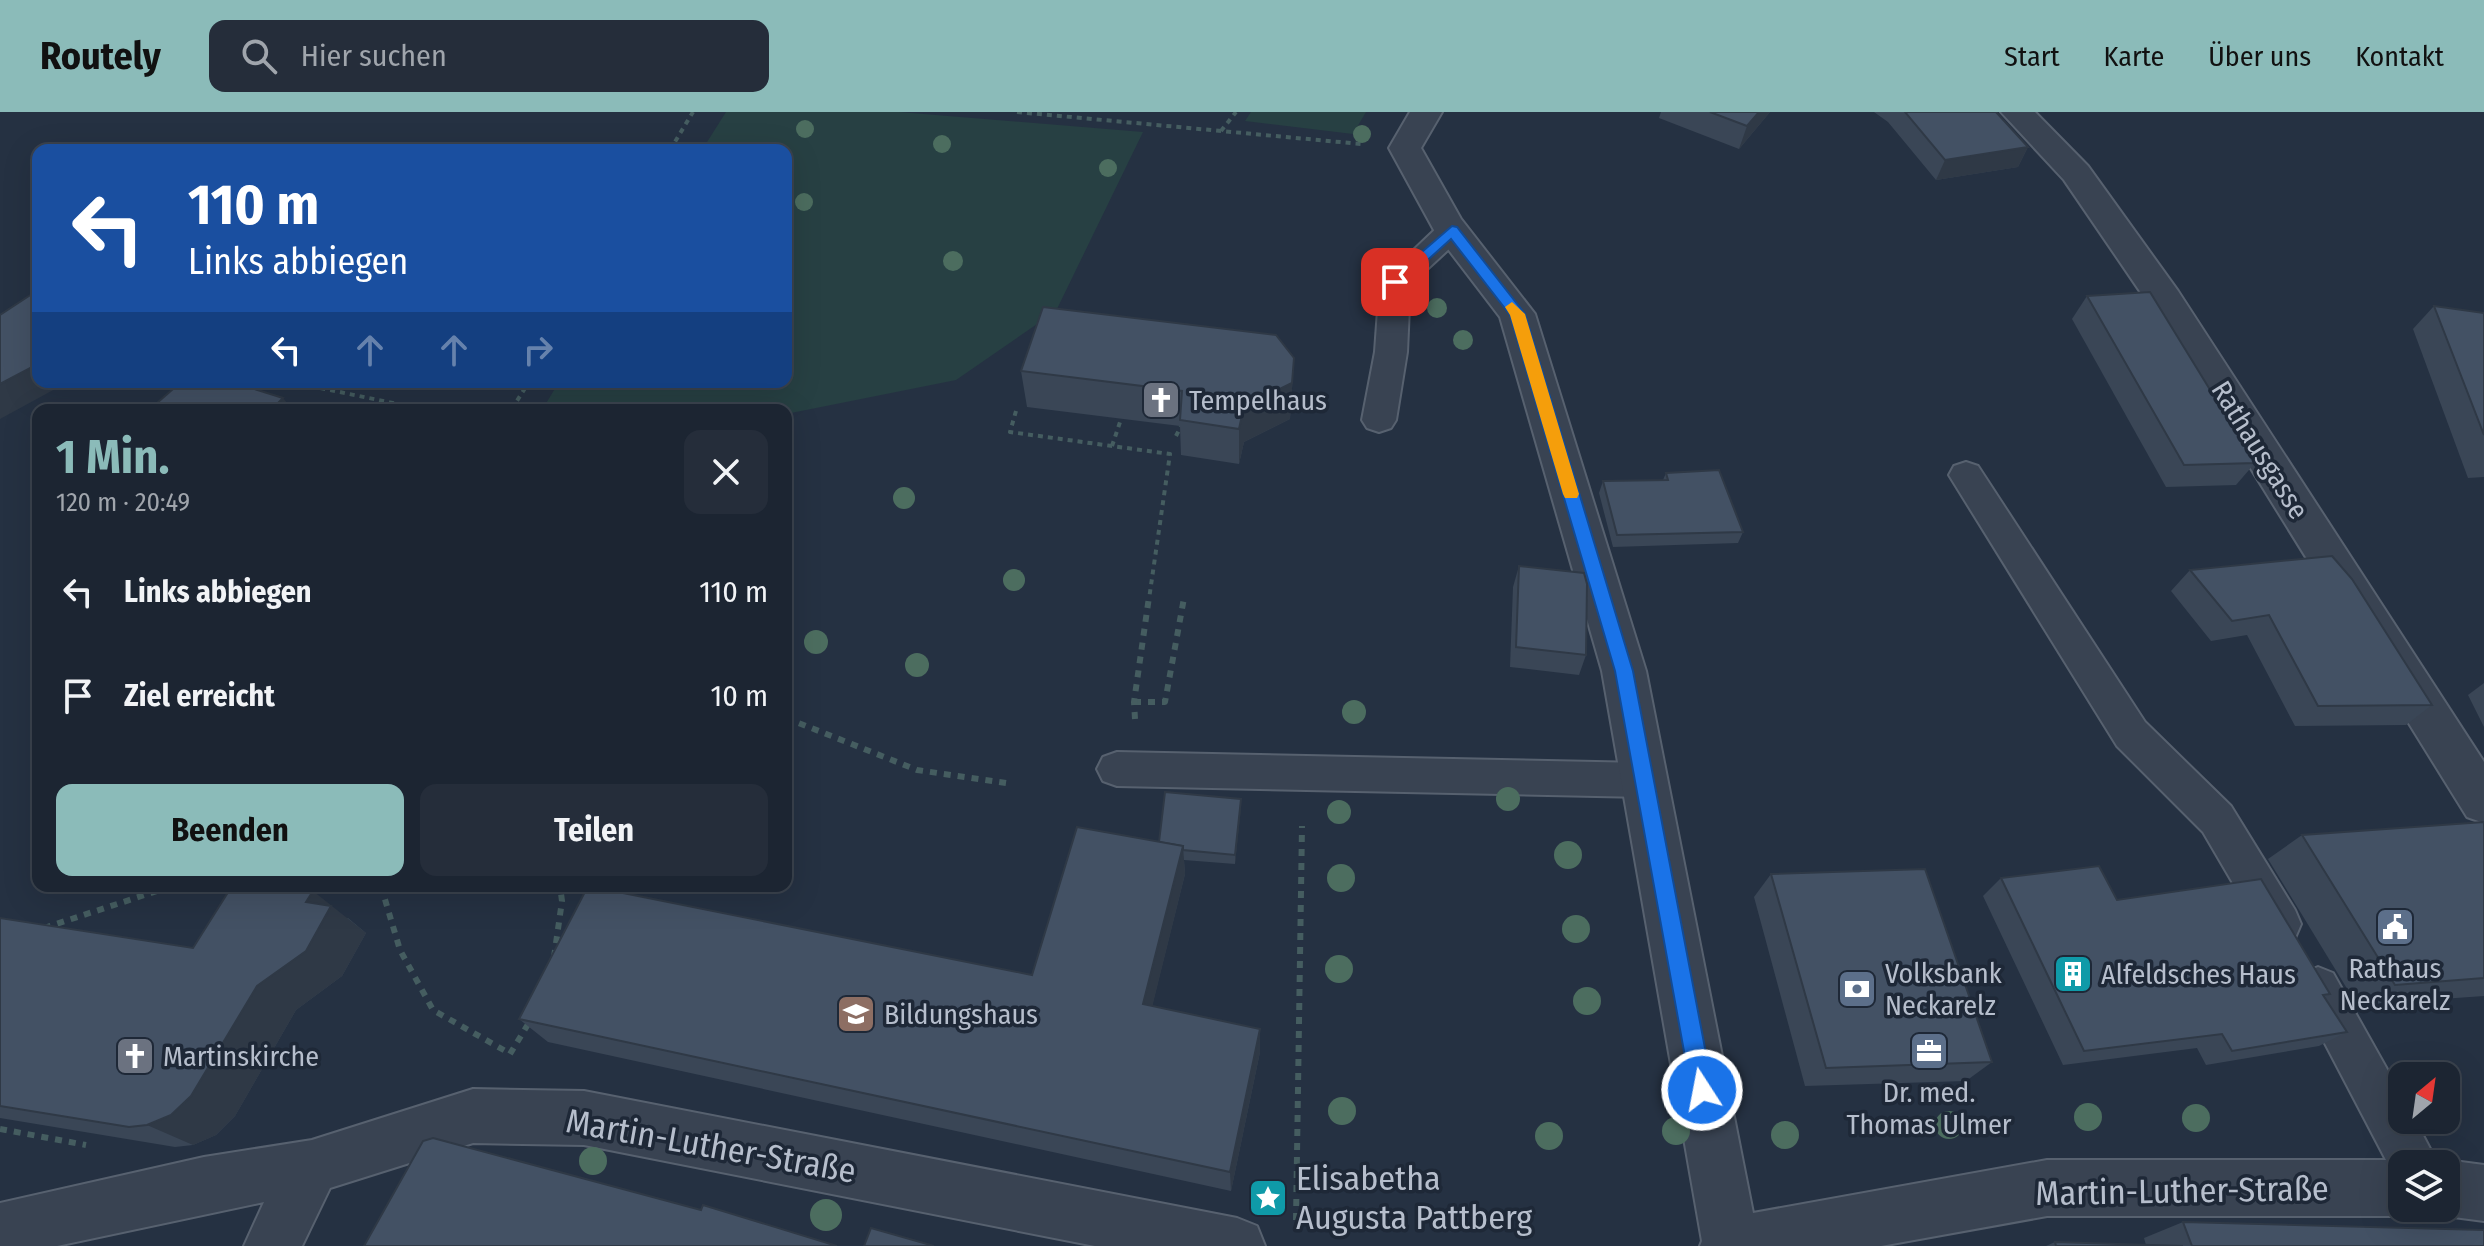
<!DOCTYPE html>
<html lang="de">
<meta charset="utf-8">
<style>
body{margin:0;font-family:"Fira Sans Condensed",sans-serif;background:#252d3a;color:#f1f3f6;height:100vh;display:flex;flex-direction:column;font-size:30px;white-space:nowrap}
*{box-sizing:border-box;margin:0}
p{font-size:26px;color:#a0a5ac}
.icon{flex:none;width:44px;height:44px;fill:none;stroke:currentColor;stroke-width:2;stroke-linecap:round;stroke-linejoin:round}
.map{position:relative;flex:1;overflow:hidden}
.sheet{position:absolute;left:32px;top:292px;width:760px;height:488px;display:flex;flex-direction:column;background:#1c2532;border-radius:16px;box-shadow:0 8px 32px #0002,0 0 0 2px #3a424d}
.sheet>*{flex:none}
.banner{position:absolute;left:32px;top:32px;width:760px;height:244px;border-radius:16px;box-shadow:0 8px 32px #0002,0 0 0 2px #3a424d;background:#1a4fa0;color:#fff;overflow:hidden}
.needle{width:52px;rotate:29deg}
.controls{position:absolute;left:2388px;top:950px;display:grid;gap:16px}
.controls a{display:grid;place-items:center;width:72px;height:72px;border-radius:16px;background:#1c2532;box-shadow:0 8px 32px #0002,0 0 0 2px #3a424d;font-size:40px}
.pin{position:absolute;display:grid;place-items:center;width:68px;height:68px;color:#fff;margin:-34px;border-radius:16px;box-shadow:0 4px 12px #0006}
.me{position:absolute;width:88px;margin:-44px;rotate:349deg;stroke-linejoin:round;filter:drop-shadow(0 0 6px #0008)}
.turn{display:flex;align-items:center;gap:28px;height:168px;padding:0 24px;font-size:36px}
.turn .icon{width:104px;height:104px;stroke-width:2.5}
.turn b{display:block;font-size:56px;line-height:68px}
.lanes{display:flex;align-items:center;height:76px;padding:0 24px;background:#0003;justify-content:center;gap:40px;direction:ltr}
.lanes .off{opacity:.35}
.round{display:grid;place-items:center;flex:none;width:84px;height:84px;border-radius:16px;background:#252d3a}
.headline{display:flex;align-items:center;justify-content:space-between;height:136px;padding:0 24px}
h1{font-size:48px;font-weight:700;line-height:60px;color:#8bbbb9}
.button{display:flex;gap:16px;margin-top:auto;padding:16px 24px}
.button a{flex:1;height:92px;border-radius:16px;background:#8bbbb9;color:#111;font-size:32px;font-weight:700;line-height:92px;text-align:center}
.button a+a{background:#252d3a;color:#f1f3f6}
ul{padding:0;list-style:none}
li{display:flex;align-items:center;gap:24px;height:104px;padding:0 24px}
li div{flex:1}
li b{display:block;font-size:30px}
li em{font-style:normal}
header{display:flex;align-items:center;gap:48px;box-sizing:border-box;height:112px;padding:0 40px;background:#8bbbb9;color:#111}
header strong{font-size:38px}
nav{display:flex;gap:44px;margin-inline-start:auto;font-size:28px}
.search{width:560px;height:72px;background:#252d3a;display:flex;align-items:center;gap:20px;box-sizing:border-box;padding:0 28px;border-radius:16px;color:#a0a5ac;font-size:30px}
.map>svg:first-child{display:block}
.green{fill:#274043}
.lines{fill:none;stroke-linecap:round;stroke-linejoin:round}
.lane-casing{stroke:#57616f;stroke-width:4}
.street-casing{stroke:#57616f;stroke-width:4}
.path-far1{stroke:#455d60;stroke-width:4;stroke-dasharray:5 5;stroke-linecap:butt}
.path{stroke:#455d60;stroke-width:6;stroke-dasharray:7 7;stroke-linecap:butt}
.lane{fill:#394352;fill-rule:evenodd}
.street{fill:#394352;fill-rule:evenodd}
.tree{fill:#4c6d5f}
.wall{fill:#3a4656}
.shaded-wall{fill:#2f3946}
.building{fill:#435164;stroke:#2f3946;stroke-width:2}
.route{fill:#1a73e8;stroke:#114b97;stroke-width:2}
.slow{fill:#f59e0b}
.labels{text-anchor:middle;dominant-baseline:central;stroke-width:7;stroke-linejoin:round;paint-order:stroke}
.poi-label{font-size:28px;fill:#b6becc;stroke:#1e2837;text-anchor:start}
.street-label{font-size:28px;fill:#b6becc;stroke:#1e2837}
.near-street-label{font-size:34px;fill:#b6becc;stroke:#1e2837}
.near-poi-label{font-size:34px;fill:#b6becc;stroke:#1e2837;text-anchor:start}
</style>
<header>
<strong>Routely</strong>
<div class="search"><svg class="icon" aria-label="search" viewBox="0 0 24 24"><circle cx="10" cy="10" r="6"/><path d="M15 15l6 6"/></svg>Hier suchen</div>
<nav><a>Start</a><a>Karte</a><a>Über uns</a><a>Kontakt</a></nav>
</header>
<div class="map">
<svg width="2484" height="1134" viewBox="0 0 2484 1134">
<rect width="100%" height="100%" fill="#253142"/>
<g class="green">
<path d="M726,0h173l244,20 -87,179 -100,69 -170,34v-4h-244l17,-28h227v-232h-84z"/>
<path d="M1251,0h115l-13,22 -108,-13z"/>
</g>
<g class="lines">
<g class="lane-casing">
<g id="lane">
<path d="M1452,108l10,3 5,7 -5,7 -52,48 -3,67 -11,68 -5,8 -12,4 -12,-4 -5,-8 13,-68 5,-70 62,-59z"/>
<path d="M1966,350l12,4 167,256 86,84 64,104 6,14 -6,14 -15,6 -15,-6 -62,-106 -86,-86 -168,-271 5,-9z"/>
<path d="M1117,640l527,11 14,5 6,12 -6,12 -14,5 -527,-11 -14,-5 -6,-12 6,-12z"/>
<path d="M2318,855l15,6 69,123v24h13l23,44h-36v19l-5,-2 -101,-193 7,-15z"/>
</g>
</g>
<g class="street-casing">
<g id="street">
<path d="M1410,0h32l-21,36 40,71 74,95 111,357 107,542 294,-53h355l9,4h-9v44h18l-18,8h-355l-166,30h-181l2,-5 -100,-570 -102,-354 -65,-85 -46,-84z"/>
<path d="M2001,0h34l53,54 90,125 306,471v61l-17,-6 -315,-508 -88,-129z"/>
<path d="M473,977l111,2 653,127 20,8 8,20h-170l-511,-101 -111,-2 -143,45 -28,58h-58l20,-44 -207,44h-57v-43l204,-46 108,-17z"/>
<path d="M2446,1048l38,5v56l-38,-5 -18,-8h18v-44h-9z"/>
</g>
</g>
<g class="path-far1">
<path d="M1017,0l344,32"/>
<path d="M1221,19l15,-19"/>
<path d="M670,38l23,-38"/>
<path d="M291,270l136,28"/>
<path d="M501,298l12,-3 16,-25"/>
<path d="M1016,299l-6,21 160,22 -21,145"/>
<path d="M1176,324l5,-10"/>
<path d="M1112,334l9,-27"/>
</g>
<g class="path">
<path d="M1134,590h31l19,-104"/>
<path d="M786,606l131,52 89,13"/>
<path d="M1135,607l-1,-17 15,-105"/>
<path d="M381,774l19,64 33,60 76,43"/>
<path d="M44,816l128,-42"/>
<path d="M554,845l8,-56 -2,-15"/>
<path d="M510,942l20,-33"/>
<path d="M0,1017l86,16"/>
<path d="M1296,1108l6,-394"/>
</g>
<use href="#lane" class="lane"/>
<use href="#street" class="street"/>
</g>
<g class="tree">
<circle cx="805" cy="17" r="9"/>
<circle cx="1362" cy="22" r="9"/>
<circle cx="942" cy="32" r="9"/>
<circle cx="1108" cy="56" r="9"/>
<circle cx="804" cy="90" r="9"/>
<circle cx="953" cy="149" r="10"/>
<circle cx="1385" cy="151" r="10"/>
<circle cx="1437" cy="196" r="10"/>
<circle cx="1463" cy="228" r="10"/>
<circle cx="904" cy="386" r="11"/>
<circle cx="1014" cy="468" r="11"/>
<circle cx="816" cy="530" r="12"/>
<circle cx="917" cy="553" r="12"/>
<circle cx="1354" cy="600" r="12"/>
<circle cx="1508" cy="687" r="12"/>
<circle cx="1339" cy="700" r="12"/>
<circle cx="1568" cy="743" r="14"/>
<circle cx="1341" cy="766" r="14"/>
<circle cx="1576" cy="817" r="14"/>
<circle cx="1339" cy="857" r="14"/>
<circle cx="1587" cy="889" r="14"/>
<circle cx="1342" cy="999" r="14"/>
<circle cx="2088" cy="1005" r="14"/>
<circle cx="2196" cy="1006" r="14"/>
<circle cx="1949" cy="1013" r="14"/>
<circle cx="1676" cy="1019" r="14"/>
<circle cx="1785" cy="1023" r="14"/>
<circle cx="1549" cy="1024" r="14"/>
<circle cx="593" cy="1049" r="14"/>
<circle cx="826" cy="1103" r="16"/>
</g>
<g class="wall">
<path d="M1661,0h109l-31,37 -80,-31z"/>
<path d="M1874,0h122l32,35 -10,20 -82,13 -48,-58z"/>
<path d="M2087,184l168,167 -19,22 -70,2 -94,-168z"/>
<path d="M2434,194l50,7v164l-16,1 -55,-149z"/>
<path d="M1294,246l-4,61 -46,23 -5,22 -58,-9 -1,-29 -153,-19 -6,-36z"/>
<path d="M1666,361l77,59 -5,11 -125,4 -14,-54 4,-12 60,-1z"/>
<path d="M1519,454l67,89 -7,20 -69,-8 3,-80z"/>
<path d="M2190,458l242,135 -26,20 -111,1 -48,-91 -36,6 -40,-50z"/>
<path d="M2484,571v44l-16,-32z"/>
<path d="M1241,687l-6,65 -51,-4 1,14 -33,132 108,46 -29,139 -683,-149 -29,-23 513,-44 127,-133z"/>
<path d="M2484,710v174l-127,9 -89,-146 34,-24z"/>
<path d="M1771,762l221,188 -26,19 -161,5 -51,-189z"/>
<path d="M2001,766l116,22 213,94 -5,3 22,35 -28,14 -113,19 -9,-17 -134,17 -80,-169z"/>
<path d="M0,806l193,30 155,-30 18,15 -24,43 -46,34 -61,106 -19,19 -23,10 -18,2 -175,-29z"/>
<path d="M2183,1110l301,24h-438l9,-4 91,3 -2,-7z"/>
</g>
<g class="shaded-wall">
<path d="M1759,0h11l-31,37 8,-23z"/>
<path d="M2028,35l-10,20 -82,13 9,-20z"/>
<path d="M1294,246l-4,61 -46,23 -5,22v-35l5,-23z"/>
<path d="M38,252v18h30l-68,37v-35z"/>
<path d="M283,286l10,12h-22z"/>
<path d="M1241,687v10l-6,55v-9z"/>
<path d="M1183,734l2,28 -38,154 -4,-24z"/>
<path d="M313,779l53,42 -24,43 -46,34 -61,106 -19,19 -23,10 -46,-20 159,-223z"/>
<path d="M1260,917v23l-29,139 -1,-19z"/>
</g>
<g class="building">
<path d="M1710,0h49l-12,14z"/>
<path d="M1905,0h91l32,35 -83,13z"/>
<path d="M38,178v74l-38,20v-69z"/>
<path d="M2150,180l105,171 -71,2 -97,-169z"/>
<path d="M2434,194l50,7v122z"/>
<path d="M1043,195l233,28 18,23 -2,25 -48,23 -5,23 -59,-9 2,-29 -161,-20z"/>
<path d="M181,270h51l51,16 -12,12h-122z"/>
<path d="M1719,358l24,62 -126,3 -14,-54 65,-1 -2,-7z"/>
<path d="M2332,444l20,23 80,126 -114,1 -49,-91 -37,6 -42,-51z"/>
<path d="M1519,454l65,7 3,11 -1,71 -70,-8z"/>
<path d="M1165,680l76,7 -6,56 -52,-5v-4l-24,-4z"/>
<path d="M2484,710v156l-89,7 -93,-150z"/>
<path d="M1077,715l106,19 -40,158 117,25 -30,143 -711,-153 69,-133 444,89z"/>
<path d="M2099,754l18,34 144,-21 69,115 -7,1 24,37 -115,19 -10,-17 -138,17 -83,-173z"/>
<path d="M1925,757l67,193 -166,6 -55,-194z"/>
<path d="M232,774h51l30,5 -7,11 25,4 -25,45 -49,35 -66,110 -20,19 -24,10 -18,2 -129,-21v-188l193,30z"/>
<path d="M433,1026l268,72 2,-5 134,41h-473l59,-105z"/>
<path d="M2183,1110l301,8v16h-292z"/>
<path d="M871,1116l63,18h-70z"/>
<path d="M2055,1130l128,4h-127z"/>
</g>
<path class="route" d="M1452,114l5,1 68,87 108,357 80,419 -3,8 -8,3 -8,-3 -3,-8 -76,-419 -105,-356 -59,-76 -51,46 -13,-3z"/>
<path class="slow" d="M1512,190l13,12 54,180 -2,4h-12l-2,-4 -53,-179 -5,-8z"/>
<defs>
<g id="church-square" transform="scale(2)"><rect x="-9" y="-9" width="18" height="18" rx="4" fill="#6b7280" stroke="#1e2837"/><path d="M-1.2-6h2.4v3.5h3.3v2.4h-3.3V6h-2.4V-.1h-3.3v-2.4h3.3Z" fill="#fff"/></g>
<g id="civic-square" transform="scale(2)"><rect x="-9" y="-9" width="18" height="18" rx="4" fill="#5c6f8a" stroke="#1e2837"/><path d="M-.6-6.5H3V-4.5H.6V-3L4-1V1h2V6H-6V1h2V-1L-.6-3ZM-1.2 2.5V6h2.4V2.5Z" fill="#fff"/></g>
<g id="building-square" transform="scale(2)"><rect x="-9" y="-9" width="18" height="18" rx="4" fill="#0f9aa8" stroke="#1e2837"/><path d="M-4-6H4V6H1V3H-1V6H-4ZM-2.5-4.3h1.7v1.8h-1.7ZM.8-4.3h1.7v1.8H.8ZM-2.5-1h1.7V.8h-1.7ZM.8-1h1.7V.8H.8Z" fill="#fff"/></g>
<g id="bank-square" transform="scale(2)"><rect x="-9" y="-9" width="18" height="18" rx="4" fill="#5c6f8a" stroke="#1e2837"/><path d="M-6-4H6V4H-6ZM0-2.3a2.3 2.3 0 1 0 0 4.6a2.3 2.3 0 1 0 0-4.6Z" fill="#fff"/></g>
<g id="school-square" transform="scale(2)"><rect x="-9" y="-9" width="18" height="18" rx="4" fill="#8d6e63" stroke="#1e2837"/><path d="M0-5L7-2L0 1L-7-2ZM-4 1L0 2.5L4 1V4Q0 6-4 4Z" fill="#fff"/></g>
<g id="office-square" transform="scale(2)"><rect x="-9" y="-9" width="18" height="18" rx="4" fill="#5c6f8a" stroke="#1e2837"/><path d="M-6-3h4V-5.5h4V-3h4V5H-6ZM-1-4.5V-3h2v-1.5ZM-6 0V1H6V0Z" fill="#fff"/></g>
<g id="sight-square" transform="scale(2)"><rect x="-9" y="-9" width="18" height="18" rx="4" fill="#0f9aa8" stroke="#1e2837"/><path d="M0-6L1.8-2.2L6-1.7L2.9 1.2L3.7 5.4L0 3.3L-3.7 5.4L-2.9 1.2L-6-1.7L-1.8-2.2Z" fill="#fff"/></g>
</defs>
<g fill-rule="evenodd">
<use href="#church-square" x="1161" y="288"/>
<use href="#civic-square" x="2395" y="815"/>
<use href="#building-square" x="2073" y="862"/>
<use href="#bank-square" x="1857" y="877"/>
<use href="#school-square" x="856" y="902"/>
<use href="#office-square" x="1929" y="939"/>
<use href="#church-square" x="135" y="944"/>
<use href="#sight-square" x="1268" y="1086"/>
</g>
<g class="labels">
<g class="poi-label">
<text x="1189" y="288">Tempelhaus</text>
<text x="2395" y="856" text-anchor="middle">Rathaus<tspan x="2395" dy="32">Neckarelz</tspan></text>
<text x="1885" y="861">Volksbank<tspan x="1885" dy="32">Neckarelz</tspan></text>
<text x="2101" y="862">Alfeldsches Haus</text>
<text x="884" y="902">Bildungshaus</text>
<text x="163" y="944">Martinskirche</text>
<text x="1929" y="980" text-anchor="middle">Dr. med.<tspan x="1929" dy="32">Thomas Ulmer</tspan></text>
</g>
<g class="street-label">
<text transform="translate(2260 338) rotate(58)">Rathausgasse</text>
</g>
<g class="near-street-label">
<text transform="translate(711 1034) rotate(10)">Martin-Luther-Straße</text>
<text transform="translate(2182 1079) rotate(-1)">Martin-Luther-Straße</text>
</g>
<g class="near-poi-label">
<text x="1296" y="1066">Elisabetha<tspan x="1296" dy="39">Augusta Pattberg</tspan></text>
</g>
</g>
</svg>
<div class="controls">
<a><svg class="needle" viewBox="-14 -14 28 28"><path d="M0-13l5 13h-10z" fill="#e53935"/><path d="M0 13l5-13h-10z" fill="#a0a5ac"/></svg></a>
<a><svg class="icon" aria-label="layers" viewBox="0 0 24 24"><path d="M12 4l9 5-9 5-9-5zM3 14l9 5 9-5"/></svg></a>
</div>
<div class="pin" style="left:1395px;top:170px;background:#d93025"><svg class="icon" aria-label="arrive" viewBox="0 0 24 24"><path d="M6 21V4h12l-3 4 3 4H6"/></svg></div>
<svg class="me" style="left:1702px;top:978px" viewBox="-20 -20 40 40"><circle r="17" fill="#1a73e8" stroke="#fff" stroke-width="3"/><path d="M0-11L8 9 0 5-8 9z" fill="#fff"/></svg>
<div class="banner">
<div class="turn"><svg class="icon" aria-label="left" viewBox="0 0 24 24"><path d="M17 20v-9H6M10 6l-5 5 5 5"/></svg><div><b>110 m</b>Links abbiegen</div></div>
<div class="lanes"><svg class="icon" aria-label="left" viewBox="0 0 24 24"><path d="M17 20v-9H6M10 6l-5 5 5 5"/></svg><svg class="icon off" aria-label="ahead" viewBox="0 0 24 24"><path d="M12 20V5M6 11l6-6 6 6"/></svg><svg class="icon off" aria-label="ahead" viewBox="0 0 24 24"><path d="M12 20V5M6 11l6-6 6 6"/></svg><svg class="icon off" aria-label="right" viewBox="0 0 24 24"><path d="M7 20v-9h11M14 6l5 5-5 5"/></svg></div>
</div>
<section class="sheet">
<div class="headline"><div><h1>1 Min.</h1><p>120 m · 20:49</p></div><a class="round"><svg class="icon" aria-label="close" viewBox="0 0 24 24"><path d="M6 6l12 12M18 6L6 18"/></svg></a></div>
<ul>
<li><svg class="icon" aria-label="left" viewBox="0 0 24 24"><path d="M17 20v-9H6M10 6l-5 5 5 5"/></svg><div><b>Links abbiegen</b></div><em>110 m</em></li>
<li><svg class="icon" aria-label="arrive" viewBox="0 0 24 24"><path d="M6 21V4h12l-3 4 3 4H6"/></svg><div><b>Ziel erreicht</b></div><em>10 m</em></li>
</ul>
<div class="button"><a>Beenden</a><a>Teilen</a></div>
</section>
</div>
